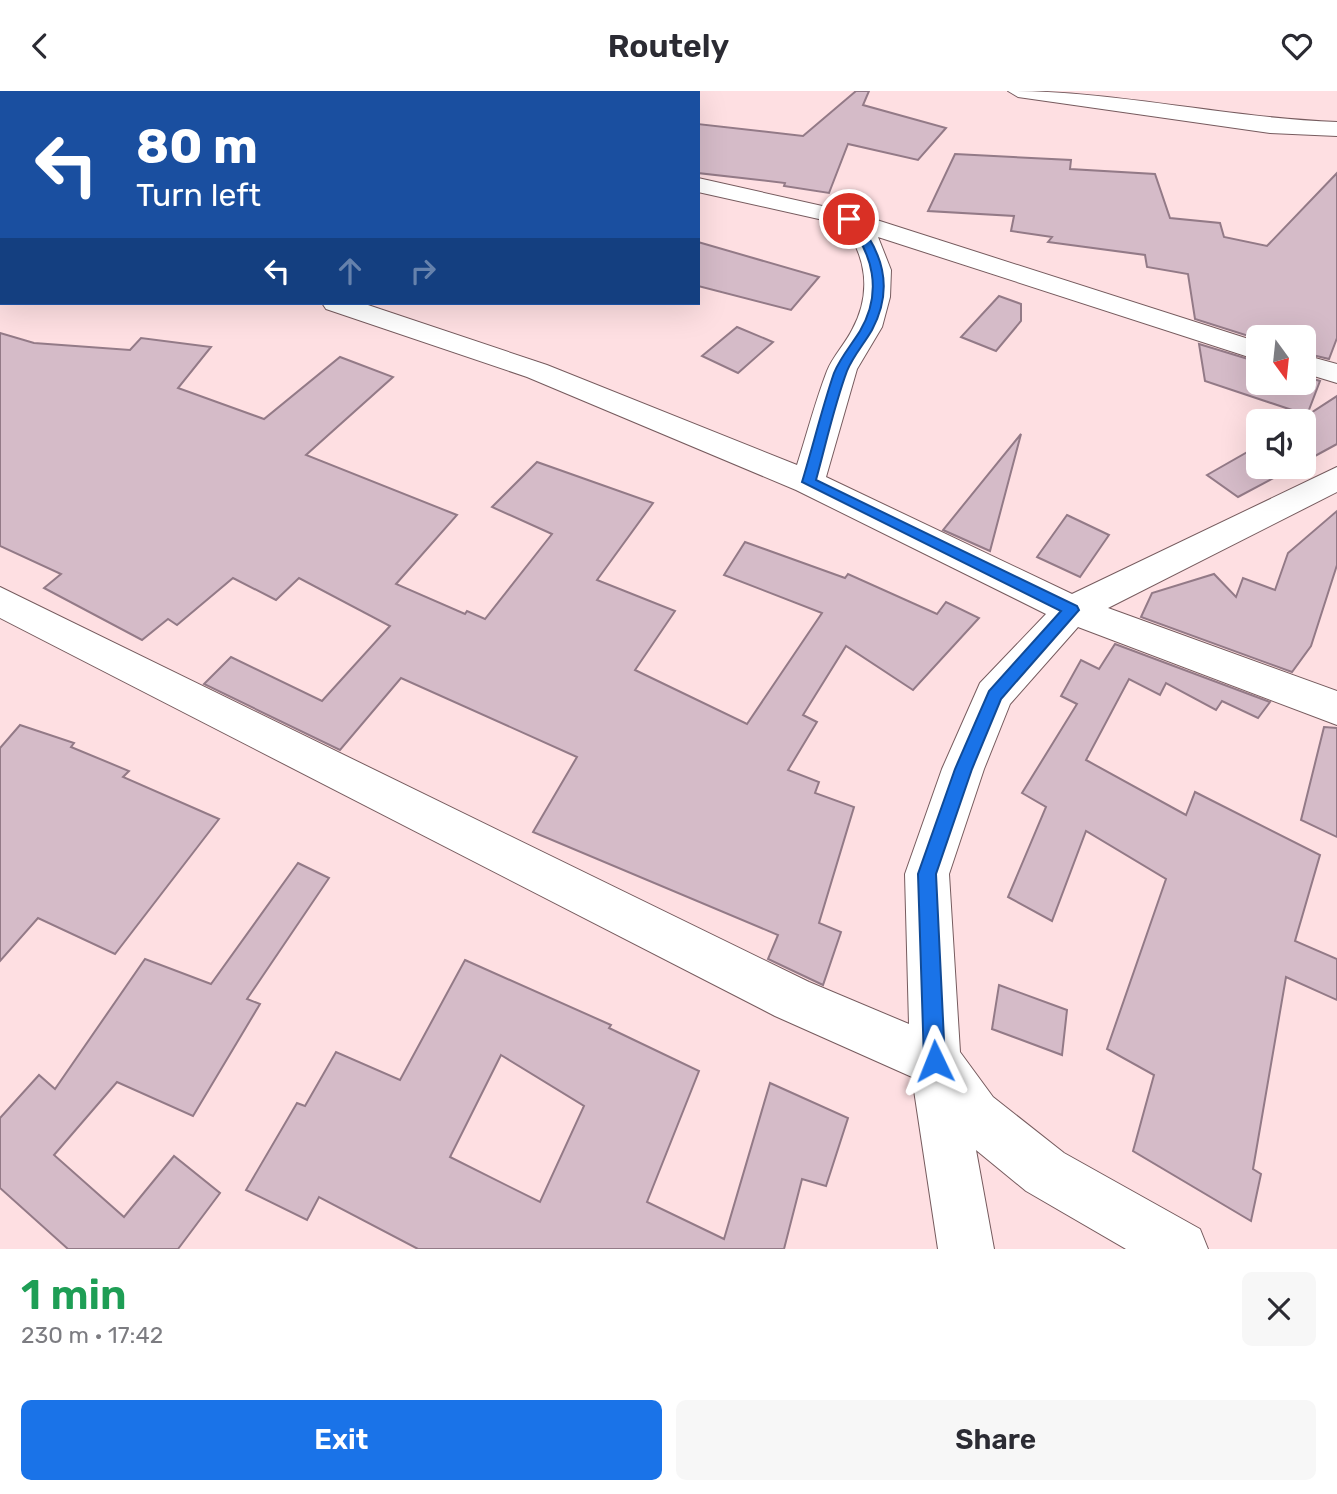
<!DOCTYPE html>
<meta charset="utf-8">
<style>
body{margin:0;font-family:Rubik,sans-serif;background:#f7f7f7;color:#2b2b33;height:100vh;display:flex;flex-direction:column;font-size:26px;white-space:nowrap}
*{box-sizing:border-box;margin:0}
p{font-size:23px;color:#7c7c81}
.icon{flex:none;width:38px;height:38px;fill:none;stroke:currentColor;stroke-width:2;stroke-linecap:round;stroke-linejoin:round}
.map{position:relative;height:1158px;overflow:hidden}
.side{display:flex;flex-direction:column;background:#fff;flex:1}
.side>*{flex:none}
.hud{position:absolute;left:0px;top:0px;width:700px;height:214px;box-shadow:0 7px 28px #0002;background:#1a4fa0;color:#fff;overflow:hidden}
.needle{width:46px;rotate:165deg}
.controls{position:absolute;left:1246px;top:234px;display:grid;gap:14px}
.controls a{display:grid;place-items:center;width:70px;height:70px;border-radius:10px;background:#fff;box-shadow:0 7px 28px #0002;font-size:35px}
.pin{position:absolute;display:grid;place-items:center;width:60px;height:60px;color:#fff;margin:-30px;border:4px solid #fff;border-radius:50%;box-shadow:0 2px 7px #0007}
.me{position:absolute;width:77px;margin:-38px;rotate:358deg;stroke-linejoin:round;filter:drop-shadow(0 0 5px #0008)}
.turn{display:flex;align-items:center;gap:24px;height:147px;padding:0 21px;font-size:32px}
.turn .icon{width:91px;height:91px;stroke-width:2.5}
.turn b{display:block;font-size:49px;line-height:60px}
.lanes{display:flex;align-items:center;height:66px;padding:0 21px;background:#0003;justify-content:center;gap:35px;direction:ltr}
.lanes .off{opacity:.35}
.round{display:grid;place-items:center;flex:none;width:74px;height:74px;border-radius:10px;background:#f7f7f7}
.headline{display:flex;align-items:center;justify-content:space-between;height:119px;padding:0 21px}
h1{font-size:42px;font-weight:600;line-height:52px;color:#1e9e55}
.button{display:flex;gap:14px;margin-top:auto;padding:14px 21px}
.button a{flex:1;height:80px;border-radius:10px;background:#1a73e8;color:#fff;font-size:28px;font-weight:600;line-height:80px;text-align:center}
.button a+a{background:#f7f7f7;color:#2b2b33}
header{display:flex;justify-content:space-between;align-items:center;height:91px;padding:0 21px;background:#fff;font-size:32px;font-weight:600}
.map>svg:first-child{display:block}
.building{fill:#d5bbc8;stroke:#937a87;stroke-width:2;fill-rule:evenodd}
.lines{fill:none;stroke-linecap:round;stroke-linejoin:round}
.minor-casing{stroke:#765b5e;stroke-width:2}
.minor{fill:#fff;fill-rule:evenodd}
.route{fill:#1a73e8;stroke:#114b97;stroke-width:2}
</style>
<header><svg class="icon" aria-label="back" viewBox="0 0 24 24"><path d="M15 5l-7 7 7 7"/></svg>Routely<svg class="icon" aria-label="heart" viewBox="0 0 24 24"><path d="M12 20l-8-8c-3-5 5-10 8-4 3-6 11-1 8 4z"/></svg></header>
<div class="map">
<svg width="1337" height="1158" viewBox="0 0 1337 1158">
<rect width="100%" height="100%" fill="#fedfe2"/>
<g class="building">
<path d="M856,0h13l-6,14 83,23 -28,32 -70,-16 -19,49 -45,-7 1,-3 -87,-10v-49l105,12z"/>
<path d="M955,63l116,6 -1,9 85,5 15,44 50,5 4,14 43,9 70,-73v165l-8,21 -25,-6v-15l-46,1 -63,-20 -7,-45 -41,-7 -2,-12 -97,-13 4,-5 -41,-6 3,-15 -86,-5z"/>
<path d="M698,151l121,35 -28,33 -93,-24z"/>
<path d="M999,205l22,8v17l-25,30 -35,-14z"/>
<path d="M737,236l36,15 -35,31 -36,-17z"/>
<path d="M0,242l34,10 96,7 11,-12 70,9 -33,41 86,31 76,-62 53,20 -87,78 151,60 -61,69 69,30 2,-3 18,8 67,-85 -60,-27 45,-45 116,41 -56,77 78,31 -40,59 112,54 75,-111 -98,-38 21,-33 100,36 3,-4 89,40 9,-12 33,16 -66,72 -67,-44 -43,69 14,7 -29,48 31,12 -4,11 39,14 -35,116 22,9 -18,53 -55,-26 10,-24 -245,-103 44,-75 -176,-79 -61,72 -136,-66 27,-27 91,44 68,-75 -91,-48 -23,22 -43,-22 -56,47 -9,-6 -26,21 -98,-52 17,-14 -61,-28z"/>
<path d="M1199,253l59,18v21h46v-7l16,5 -13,34 -102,-34z"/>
<path d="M1337,305v48l-33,18v-40h-7z"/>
<path d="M1021,343l-31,117 -47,-21z"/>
<path d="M1258,355v21h36l-56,30 -31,-22z"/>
<path d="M1337,420v54l-26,81 -19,26 -151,-55 11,-24 62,-19 22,23 7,-19 32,12 13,-37z"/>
<path d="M1067,424l42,20 -29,42 -43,-20z"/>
<path d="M1115,553l155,58 -12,16 -36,-17 -6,9 -50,-27 -6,12 -31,-16 -43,81 100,55 9,-23 125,63 -25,86 42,18v41l-51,-23 -33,192 8,5 -10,47 -118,-70 21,-76 -47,-26 59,-170 -80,-48 -34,90 -44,-24 38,-90 -24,-14 55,-89 -16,-8 20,-36 18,9z"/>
<path d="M20,634l54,18 -3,4 58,24 -6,6 96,42 -104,135 -77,-36 -38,43v-213z"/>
<path d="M1324,636l13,1v109l-36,-17z"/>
<path d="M298,772l31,15 -82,121 13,5 -67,112 -76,-34 -63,73 70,62 50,-61 46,37 -42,56h-110l-68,-61v-70l39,-43 16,14 90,-130 66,25z"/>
<path d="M465,869l146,65 -2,3 90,43 -52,131 77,37 46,-156 78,35 -22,68 -24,-7 -18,70h-366l-99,-52 -12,23 -61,-30 51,-87 8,3 31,-54 64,28zM501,964l83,51 -44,96 -90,-45z"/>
<path d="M999,894l68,25 -5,45 -70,-26z"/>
</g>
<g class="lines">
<g class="minor-casing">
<g id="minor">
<path d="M360,0h25l1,2h-25z"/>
<path d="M579,0h22l-23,2z"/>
<path d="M1008,0c110,0 219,27 329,31v14l-67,-3 -252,-36z"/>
<path d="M698,87l160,36 400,128v18l-380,-123 13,33 -1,27 -8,30 -25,42 -31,108 246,117 265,-127v25l-229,116 229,83v34l-259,-98 -68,77 -26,65 -35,105 11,178 33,45 71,56 136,76 8,20h-82l-100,-58 -50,-41 18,99h-56l-26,-172 -137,-61 -775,-398v-31l809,395 100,42 -4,-150 37,-105 38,-86 66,-69 -250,-124 -269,-113 -201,-68 -4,-6h40l185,62 250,100c10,-31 18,-63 30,-94 6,-15 18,-27 25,-41 20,-36 15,-76 -11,-106l-143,-32z"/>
<rect x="0" y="109" width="2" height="15"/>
<path d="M1304,264l33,9v19l-33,-10z"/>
</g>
</g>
<use href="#minor" class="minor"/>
</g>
<path class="route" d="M846,125h7c29,34 42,71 19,114 -8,14 -19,26 -25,41 -13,35 -21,73 -31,109l261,126 2,4 -78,89 -29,70 -36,105 9,187 -3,8 -7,3 -8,-3 -3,-8 -6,-187 37,-105 34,-78 72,-80 -259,-129c11,-36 20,-74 32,-109 6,-15 18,-29 26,-42 23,-39 13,-78 -14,-110z"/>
</svg>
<div class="controls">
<a><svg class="needle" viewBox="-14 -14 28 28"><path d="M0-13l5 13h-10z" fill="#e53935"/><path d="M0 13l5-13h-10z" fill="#7c7c81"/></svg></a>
<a><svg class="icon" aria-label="sound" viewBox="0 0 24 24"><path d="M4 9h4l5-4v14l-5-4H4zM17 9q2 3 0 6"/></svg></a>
</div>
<div class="pin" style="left:849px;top:128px;background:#d93025"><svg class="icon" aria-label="arrive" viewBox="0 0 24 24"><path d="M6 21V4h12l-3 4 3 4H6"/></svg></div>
<svg class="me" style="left:935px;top:970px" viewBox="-20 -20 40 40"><path d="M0-17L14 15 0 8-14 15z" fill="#1a73e8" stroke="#fff" stroke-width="4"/></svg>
<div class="hud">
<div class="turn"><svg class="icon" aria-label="left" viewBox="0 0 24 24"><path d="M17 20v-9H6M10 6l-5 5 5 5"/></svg><div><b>80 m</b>Turn left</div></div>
<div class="lanes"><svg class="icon" aria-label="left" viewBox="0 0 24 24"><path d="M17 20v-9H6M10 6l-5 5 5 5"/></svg><svg class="icon off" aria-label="ahead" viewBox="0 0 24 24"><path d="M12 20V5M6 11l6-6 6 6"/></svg><svg class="icon off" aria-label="right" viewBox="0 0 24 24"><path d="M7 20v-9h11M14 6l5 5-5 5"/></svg></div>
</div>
</div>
<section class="side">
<div class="headline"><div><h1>1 min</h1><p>230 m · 17:42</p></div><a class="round"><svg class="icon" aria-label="close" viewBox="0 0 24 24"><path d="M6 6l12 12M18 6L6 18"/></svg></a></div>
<div class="button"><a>Exit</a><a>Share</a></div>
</section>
